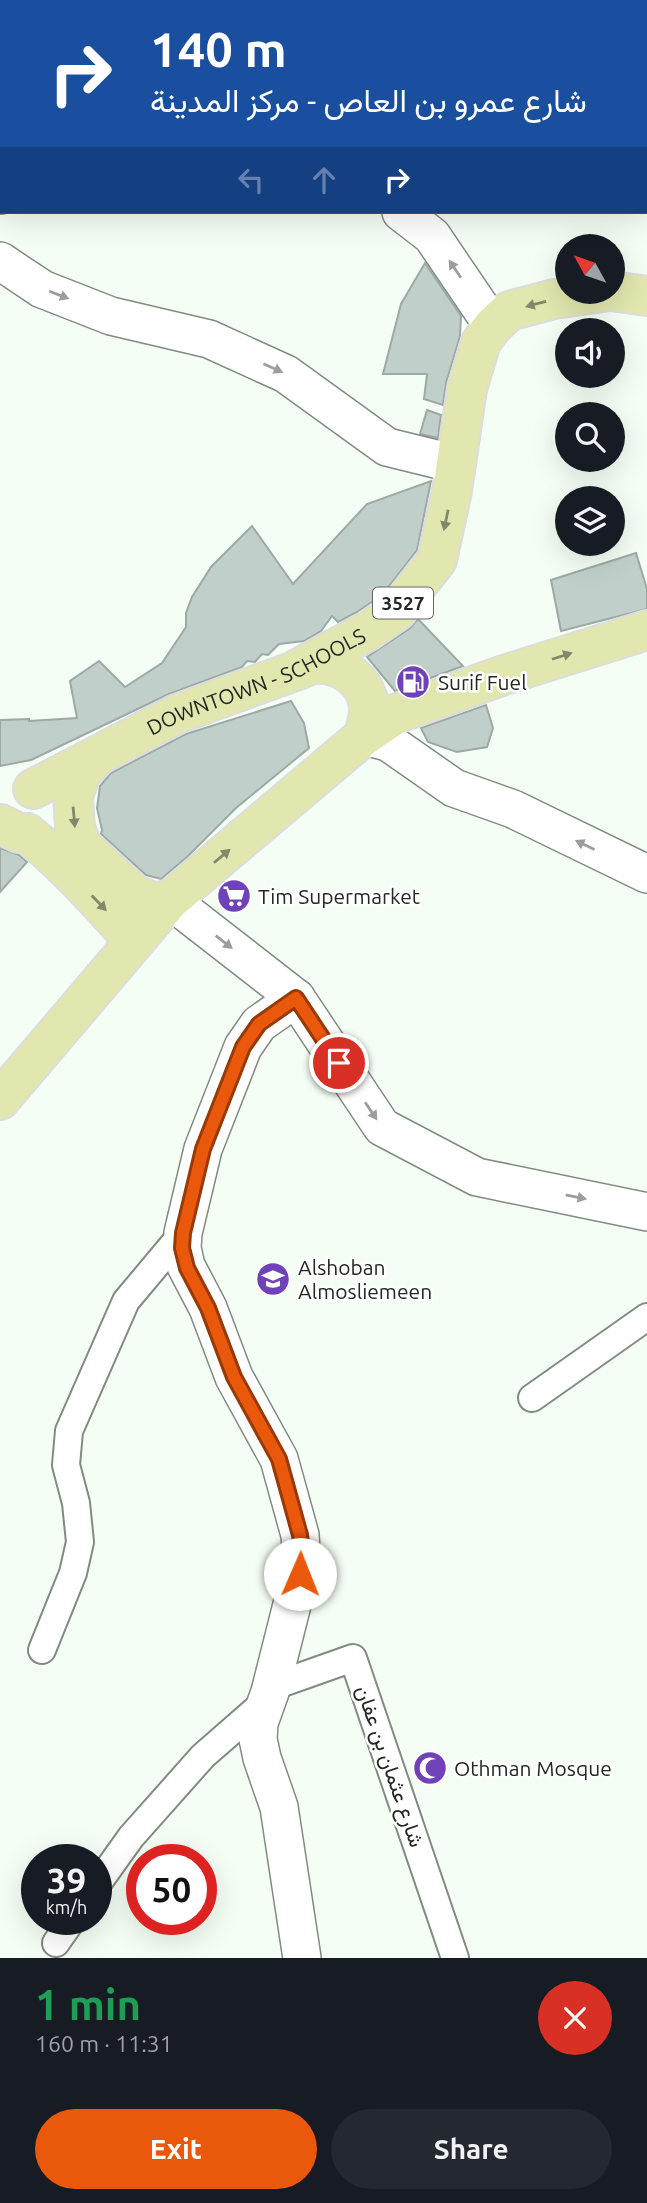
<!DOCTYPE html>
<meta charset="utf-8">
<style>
body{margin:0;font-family:Ubuntu,Vazirmatn,sans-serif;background:#242831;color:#f1f3f6;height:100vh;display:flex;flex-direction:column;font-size:26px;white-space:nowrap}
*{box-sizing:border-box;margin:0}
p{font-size:23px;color:#9ea1a6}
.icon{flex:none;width:38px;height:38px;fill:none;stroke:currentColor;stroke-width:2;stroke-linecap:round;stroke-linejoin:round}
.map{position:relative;height:1958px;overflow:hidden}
.side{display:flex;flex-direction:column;background:#171b24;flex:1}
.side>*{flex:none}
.banner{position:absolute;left:0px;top:0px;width:648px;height:214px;box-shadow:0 7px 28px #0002;background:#1a4fa0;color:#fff;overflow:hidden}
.needle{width:46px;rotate:310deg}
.tools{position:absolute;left:555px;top:234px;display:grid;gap:14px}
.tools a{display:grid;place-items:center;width:70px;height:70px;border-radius:50%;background:#171b24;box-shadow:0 7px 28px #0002;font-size:35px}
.speed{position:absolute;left:21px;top:1844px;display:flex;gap:14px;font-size:35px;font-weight:700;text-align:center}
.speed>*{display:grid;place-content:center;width:91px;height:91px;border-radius:50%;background:#171b24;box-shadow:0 7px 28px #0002;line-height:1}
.speed small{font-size:18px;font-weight:400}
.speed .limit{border:10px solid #d22;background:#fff;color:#111}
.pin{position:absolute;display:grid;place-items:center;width:60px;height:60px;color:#fff;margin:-30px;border:4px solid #fff;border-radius:50%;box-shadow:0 2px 7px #0007}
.me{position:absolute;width:77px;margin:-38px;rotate:1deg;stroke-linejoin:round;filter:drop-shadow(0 0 5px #0008)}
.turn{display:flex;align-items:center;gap:24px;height:147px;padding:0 35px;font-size:32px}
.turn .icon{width:91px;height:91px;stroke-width:2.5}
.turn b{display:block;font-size:49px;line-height:60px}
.lanes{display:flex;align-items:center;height:66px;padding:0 35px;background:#0003;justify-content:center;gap:35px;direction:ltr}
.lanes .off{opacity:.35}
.round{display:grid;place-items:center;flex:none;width:74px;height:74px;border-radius:37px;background:#242831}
.headline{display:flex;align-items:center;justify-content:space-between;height:119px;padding:0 35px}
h1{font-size:42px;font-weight:700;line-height:52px;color:#1e9e55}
.action{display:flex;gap:14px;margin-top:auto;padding:14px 35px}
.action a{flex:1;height:80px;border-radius:42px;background:#ea580c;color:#fff;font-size:28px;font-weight:700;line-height:80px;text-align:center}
.action a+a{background:#242831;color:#f1f3f6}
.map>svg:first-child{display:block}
.building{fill:#c1cfca;stroke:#9ca9a5;stroke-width:2}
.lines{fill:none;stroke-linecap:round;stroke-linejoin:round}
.street-casing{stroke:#828b82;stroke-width:30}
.secondary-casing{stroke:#828b82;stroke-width:40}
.primary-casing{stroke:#dcdddc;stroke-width:42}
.street{stroke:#fff;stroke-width:26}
.secondary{stroke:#fff;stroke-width:37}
.primary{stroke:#e2e7af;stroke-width:38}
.oneway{fill:#9c9e9c}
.oneway2{fill:#83886a}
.route-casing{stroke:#983908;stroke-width:18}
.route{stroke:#ea580c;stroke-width:12}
.labels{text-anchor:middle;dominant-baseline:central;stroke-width:5;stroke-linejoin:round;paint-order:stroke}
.shield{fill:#fff;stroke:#666866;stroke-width:2}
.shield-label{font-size:19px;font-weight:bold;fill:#242824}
.street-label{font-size:21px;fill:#242824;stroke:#fff}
.poi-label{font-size:21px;fill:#242824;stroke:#fff;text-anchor:start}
</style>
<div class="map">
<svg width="647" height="1958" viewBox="0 0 647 1958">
<rect width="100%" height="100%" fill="#f5fef4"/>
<g class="building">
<path d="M425,263l36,53 -1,20 -14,47 -3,22 -19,-6 3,-25h-44l18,-70z"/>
<path d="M427,410l14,5 -3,23 -18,-4z"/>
<path d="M431,481l-14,69 -35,45 -25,17 -19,10 -6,-6 -11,15 -17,10 -25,3 -11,11 -6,-1 -7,8 -8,-1 -5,6 -73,27 -138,66 -31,6v-46l29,-1v2l48,-3 -7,-37 29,-20 26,26 37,-24 24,-36v-14l6,-16 19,-30 41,-41 41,58 74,-80z"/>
<path d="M636,553l11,36v20l-86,22 -10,-51z"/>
<path d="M418,619l45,47 -68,25 -28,-34 42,-28z"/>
<path d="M291,701l13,22 5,25 -73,60 -49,49 -26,22 -15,-4 -45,-41 1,-4 -5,-22 3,-22 11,-13 75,-39z"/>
<path d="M486,705l7,23 -6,19 -30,5 -29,-10 -7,-14z"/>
<path d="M0,848l19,7 8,7 -27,30z"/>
</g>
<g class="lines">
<g class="street-casing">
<g id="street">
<path d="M3,0l1,2"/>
<path d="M532,1398l115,-81"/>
<path d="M42,1650l31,-77 7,-31 -4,-39 -10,-38 3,-34 57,-130 57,-68"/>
<path d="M271,1687l82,-29 102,300"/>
<path d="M96,1886l35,-49 72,-81 63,-55"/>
<path d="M56,1943l16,-23"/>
</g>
</g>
<g class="secondary-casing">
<g id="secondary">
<path d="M233,2l3,-2"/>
<path d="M0,195l2,-1"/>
<path d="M401,212l31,24 61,90"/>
<path d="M0,261l42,28 69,27 98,23 77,35 101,73 69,17"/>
<path d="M364,736l24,6 66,46 59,21 134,65"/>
<path d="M170,900l126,98 86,129 95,50 170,35"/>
<path d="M296,998l-37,26 -16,23 -40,102 -20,84 -1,15 4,18 22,42 26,69 45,82 21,76 2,30 -32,127 -11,31 -1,16 4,19 17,49 23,151"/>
</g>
</g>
<g class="primary-casing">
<g id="primary">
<path d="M612,291l35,5"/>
<path d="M298,670c5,-2 11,-5 16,-6 26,-3 55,18 55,45 0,9 -3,18 -5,27"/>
<path d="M97,756l-16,17 -8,23 2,32 7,18 52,48 19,8 17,-2"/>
<path id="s1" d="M33,789l144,-75 115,-42 76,-41 29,-20 40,-51 15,-69 15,-102 14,-47 12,-16 16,-15 45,-12 49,-7"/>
<path d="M0,824l19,9h8c39,32 73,70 107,108"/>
<path d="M0,1100l170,-200 194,-164 34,-23 106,-38 143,-45"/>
</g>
</g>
<use href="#street" class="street"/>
<use href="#secondary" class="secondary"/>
<use href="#primary" class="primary"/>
</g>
<defs><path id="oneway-solid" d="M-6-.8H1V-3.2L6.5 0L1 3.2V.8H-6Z" transform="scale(1.75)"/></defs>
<g class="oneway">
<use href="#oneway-solid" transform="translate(455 269) rotate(-124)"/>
<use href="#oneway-solid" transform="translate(59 295) rotate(21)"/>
<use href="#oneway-solid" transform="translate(273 368) rotate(24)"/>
<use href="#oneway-solid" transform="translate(585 845) rotate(-154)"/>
<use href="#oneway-solid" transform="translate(224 942) rotate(38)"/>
<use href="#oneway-solid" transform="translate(371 1111) rotate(56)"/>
<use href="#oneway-solid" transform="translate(576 1197) rotate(11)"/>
</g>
<g class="oneway2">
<use href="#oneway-solid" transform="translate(536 304) rotate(165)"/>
<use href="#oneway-solid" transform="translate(446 520) rotate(102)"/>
<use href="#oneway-solid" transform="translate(562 656) rotate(-18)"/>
<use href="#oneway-solid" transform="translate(74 817) rotate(85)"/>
<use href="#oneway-solid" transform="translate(222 856) rotate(-40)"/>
<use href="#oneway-solid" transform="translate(99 903) rotate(46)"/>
</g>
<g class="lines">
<g class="route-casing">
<path id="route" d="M300,1574l2,-25 -2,-14 -21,-76 -45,-82 -26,-69 -21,-40 -5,-20 1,-15 20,-84 40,-102 16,-23 37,-26 43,65"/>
</g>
<use href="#route" class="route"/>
</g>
<defs>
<g id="fuel-disc" transform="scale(1.75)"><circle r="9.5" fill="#7042ba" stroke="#fff"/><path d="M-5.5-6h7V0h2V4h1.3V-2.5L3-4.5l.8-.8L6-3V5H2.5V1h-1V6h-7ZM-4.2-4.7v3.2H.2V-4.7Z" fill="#fff"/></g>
<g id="supermarket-disc" transform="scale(1.75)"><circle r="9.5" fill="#7042ba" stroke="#fff"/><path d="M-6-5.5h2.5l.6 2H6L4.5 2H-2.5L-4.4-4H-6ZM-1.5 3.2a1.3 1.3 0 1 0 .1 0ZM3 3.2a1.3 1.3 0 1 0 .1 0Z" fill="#fff"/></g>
<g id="school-disc" transform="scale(1.75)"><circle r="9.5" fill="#7042ba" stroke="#fff"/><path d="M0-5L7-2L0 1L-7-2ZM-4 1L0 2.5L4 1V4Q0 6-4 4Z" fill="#fff"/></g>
<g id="mosque-disc" transform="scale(1.75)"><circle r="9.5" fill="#7042ba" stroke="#fff"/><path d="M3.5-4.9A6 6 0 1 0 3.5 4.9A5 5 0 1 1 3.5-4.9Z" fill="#fff"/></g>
</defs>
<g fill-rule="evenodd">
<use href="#fuel-disc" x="413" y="682"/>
<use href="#supermarket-disc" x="234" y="896"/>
<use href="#school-disc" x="273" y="1279"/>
<use href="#mosque-disc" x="430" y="1768"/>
</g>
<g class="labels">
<rect class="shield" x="373" y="587.5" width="60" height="31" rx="5"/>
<g class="shield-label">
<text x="403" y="603">3527</text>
</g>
<g class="street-label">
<text stroke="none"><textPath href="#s1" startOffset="248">DOWNTOWN - SCHOOLS</textPath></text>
<text transform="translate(391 1766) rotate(71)">شارع عثمان بن عفان</text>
</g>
<g class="poi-label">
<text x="438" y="682">Surif Fuel</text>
<text x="258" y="896">Tim Supermarket</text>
<text x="298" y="1267">Alshoban<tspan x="298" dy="24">Almosliemeen</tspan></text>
<text x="454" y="1768">Othman Mosque</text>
</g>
</g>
</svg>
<div class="tools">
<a><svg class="needle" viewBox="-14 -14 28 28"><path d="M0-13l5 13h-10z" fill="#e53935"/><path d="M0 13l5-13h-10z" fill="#9ea1a6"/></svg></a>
<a><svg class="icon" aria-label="sound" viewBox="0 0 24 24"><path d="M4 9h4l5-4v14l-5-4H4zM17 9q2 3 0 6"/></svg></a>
<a><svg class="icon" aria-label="search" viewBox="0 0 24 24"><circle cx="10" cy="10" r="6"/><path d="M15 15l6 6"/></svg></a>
<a><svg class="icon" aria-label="layers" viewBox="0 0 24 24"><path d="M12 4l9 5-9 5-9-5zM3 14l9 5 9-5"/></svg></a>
</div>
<div class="speed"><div>39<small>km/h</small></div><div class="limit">50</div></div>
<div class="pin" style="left:339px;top:1063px;background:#d93025"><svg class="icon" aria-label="arrive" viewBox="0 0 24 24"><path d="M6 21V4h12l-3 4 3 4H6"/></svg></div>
<svg class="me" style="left:300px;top:1574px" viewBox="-20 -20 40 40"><circle r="19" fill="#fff"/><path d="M0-13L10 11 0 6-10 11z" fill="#ea580c"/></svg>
<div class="banner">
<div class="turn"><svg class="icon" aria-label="right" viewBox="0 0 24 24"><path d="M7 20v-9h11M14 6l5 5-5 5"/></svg><div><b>140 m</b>شارع عمرو بن العاص - مركز المدينة</div></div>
<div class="lanes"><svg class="icon off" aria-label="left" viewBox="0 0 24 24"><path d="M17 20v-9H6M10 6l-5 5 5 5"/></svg><svg class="icon off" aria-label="ahead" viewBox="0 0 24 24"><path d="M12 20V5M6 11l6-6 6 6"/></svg><svg class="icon" aria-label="right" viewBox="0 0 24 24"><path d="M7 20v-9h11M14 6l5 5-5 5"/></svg></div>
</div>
</div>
<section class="side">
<div class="headline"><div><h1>1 min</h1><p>160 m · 11:31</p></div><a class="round" style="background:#d93025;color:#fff"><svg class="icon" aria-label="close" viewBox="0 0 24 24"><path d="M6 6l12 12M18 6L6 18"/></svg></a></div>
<div class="action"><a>Exit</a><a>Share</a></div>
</section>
